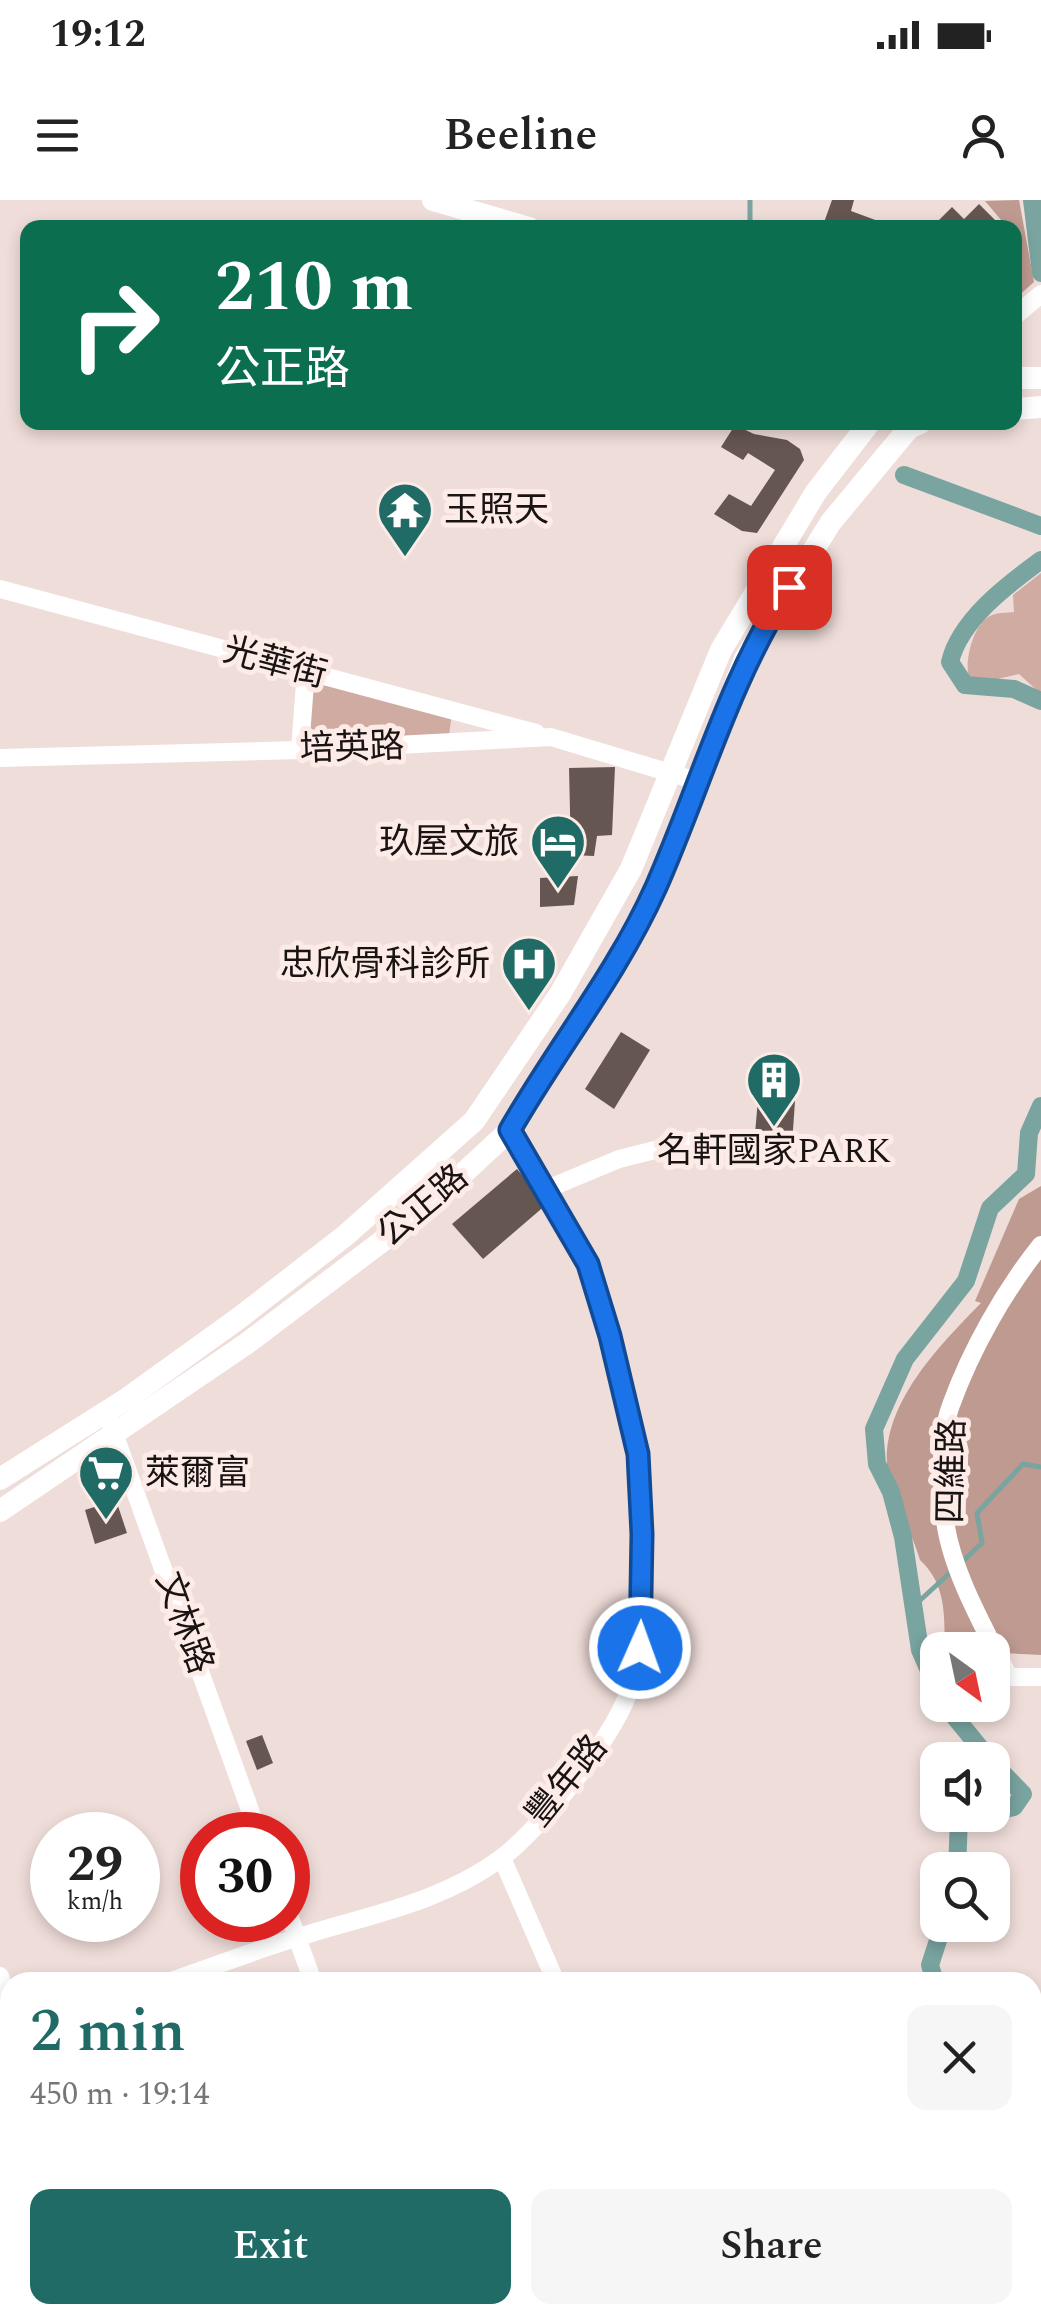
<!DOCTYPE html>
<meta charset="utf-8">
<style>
body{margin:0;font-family:Spectral,"Noto Sans TC",serif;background:#f6f6f6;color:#222;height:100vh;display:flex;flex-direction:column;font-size:38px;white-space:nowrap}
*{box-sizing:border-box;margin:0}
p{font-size:32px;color:#767676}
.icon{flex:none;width:55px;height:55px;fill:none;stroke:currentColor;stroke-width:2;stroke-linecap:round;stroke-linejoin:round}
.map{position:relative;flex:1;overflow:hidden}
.drawer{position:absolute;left:0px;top:1772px;width:1042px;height:352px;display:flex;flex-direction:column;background:#fff;border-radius:30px 30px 0 0;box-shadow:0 5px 15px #0003}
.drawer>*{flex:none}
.banner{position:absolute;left:20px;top:20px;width:1002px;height:210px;border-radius:20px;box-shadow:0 5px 15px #0003;background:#0b6e4f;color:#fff;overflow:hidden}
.needle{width:65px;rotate:147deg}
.controls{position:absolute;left:920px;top:1432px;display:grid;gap:20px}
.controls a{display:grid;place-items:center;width:90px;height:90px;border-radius:20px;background:#fff;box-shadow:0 5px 15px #0003;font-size:50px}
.speed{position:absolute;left:30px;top:1612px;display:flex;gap:20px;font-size:50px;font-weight:700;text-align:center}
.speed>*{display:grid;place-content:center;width:130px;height:130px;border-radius:50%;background:#fff;box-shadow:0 5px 15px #0003;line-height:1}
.speed small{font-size:25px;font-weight:400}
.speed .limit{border:15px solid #d22;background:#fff;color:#111}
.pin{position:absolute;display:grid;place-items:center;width:85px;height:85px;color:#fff;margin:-42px;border-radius:20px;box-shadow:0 5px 15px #0006}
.me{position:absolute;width:110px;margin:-55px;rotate:2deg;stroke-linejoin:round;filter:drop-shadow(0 0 8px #0008)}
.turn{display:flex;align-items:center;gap:35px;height:210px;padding:0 30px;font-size:45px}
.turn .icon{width:130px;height:130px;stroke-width:2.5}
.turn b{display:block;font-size:70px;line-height:85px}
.round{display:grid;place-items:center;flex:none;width:105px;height:105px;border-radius:20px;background:#f6f6f6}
.head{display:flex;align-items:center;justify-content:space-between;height:170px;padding:0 30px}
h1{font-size:60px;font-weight:600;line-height:75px;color:#206b66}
.primary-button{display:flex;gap:20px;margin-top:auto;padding:20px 30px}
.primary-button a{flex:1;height:115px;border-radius:20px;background:#206b66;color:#fff;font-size:40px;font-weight:600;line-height:115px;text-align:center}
.primary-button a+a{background:#f6f6f6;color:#222}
.status{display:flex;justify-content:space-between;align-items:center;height:70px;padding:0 50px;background:#fff;direction:ltr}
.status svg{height:28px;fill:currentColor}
header{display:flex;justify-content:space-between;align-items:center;height:130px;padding:0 30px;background:#fff;font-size:45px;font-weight:600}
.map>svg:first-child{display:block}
.green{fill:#cfaba2}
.forest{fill:#bf9a91}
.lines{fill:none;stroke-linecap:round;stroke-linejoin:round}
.stream{stroke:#79a4a0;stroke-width:5}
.canal{stroke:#79a4a0;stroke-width:18}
.building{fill:#655652}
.minor{stroke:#fff;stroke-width:18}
.tertiary{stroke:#fff;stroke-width:22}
.route-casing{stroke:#114b97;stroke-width:25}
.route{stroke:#1a73e8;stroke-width:18}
.labels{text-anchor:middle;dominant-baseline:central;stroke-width:10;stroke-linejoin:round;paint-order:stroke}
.poi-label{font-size:35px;fill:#191312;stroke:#fcebe6;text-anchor:start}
.street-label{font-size:35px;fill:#191312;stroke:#fcebe6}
</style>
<div class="status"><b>19:12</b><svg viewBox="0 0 49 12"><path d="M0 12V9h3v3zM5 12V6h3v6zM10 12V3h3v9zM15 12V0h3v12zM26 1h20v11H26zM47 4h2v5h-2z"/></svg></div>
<header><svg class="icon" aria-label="menu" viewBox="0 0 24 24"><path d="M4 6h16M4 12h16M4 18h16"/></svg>Beeline<svg class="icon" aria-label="person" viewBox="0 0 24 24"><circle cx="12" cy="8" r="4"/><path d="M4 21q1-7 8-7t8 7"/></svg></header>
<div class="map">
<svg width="1041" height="2124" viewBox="0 0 1041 2124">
<rect width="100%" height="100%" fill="#efddd9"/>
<g class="green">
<path d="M1041,373v121l-22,-20 -34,8 -16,-4c-5,-17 4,-53 21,-62 8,-4 17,-3 24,-4l-1,-17z"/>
<path d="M306,470l146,42 -4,32 -148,6z"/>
<path d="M0,2002l10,8v105h57l4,9h-71z"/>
</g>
<g class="forest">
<path d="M1019,0l15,82 -19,17v-71l-8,-1 -22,-26z"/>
<path d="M1041,986v469l-96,-5c-1,-34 2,-65 -25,-90 -6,-21 -32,-79 -33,-95 -4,-63 54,-121 94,-162l-6,-2 44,-102z"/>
</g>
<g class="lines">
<g class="stream">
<path d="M750,28v-28"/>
<path d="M960,1364l22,-21 -5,-30 46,-49 18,3"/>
<path d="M916,1404l36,-33"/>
</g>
<g class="canal">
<path d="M1032,0l9,73"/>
<path d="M904,275l137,51"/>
<path d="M1041,360c-34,25 -81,60 -91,102l15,23 49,4 27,12"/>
<path d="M938,1491l-18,-41 -17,-113 -12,-45 -14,-28 -3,-35 31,-70 61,-78 24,-73 36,-34 3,-41 12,-27"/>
<path d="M945,1505l45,55"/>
<path d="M992,1562l31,32 -9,13 -22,5"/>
<path d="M957,1670l2,-52 15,-3"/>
<path d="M935,1782l-5,-17 13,-40"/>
<path d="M185,2115l6,9"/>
<path d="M310,2124l10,-5 72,1 5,-5"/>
</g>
</g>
<g class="building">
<path d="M832,0h22l-3,11 46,17h-75z"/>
<path d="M979,4l24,24h-57l-7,-8 13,-13 12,12z"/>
<path d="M735,225l19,9 33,6 13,9 4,11 -47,73 -15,-2 -28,-17 15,-20 22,12 24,-36 -27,-17 -5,7 -22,-13z"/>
<path d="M615,567l-3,68 -15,1 -3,20 -23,-1 -2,-87z"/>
<path d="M578,676l-4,29 -34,2v-29z"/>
<path d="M621,832l29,18 -36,59 -29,-20z"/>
<path d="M758,899l37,2 -4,58 -38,-2z"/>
<path d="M517,969l30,35 -64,55 -31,-35z"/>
<path d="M116,1300l11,33 -32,11 -10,-34z"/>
<path d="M262,1535l11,28 -16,7 -11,-29z"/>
<path d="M0,1874l10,23v34l-10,4z"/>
</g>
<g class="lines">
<g class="minor">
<path d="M1015,116l26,-22"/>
<path d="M0,389l536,144"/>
<path d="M300,550l6,-80"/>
<path d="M0,558l300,-8 251,-13 146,44"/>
<path d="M547,989l72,-30 72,-18"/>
<path d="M1041,1045c-37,46 -70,105 -90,160 -12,32 -10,83 -6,115 6,51 41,111 64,157h32"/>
<path d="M110,1222l149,413"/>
<path d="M502,1658l54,124"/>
<path d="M288,1712l25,70"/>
<path d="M0,1776l10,31"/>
<path d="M168,1782c42,-14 85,-31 128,-44 71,-23 142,-34 204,-79 41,-30 117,-125 131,-174 30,-107 3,-323 -45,-424 -22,-45 -50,-88 -76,-131"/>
</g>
<g class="tertiary">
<path d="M433,0l96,28"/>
<path d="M1015,178h26"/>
<path d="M1015,209l26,-2"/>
<path d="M0,1279l128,-81 111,-80 107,-83 128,-114 86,-127 71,-125 90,-219 95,-158 54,-70"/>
<path d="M0,1311l246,-167 180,-136 84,-78 96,-151 49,-90 90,-230 86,-137 78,-94 13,-6"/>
</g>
</g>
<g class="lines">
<g class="route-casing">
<path id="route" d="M640,1448l2,-114 -4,-80 -28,-118 -22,-72 -78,-134c47,-82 107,-156 146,-243 45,-102 72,-205 133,-300"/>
</g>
<use href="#route" class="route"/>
</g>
<defs>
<g id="temple-pin" transform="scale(2.875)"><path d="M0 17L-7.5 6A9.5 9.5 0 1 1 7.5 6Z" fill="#206b66" stroke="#fcebe6"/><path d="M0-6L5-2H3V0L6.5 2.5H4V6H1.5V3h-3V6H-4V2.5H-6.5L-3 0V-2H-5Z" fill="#fff"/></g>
<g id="hotel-pin" transform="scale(2.875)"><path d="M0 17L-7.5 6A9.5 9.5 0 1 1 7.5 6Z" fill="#206b66" stroke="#fcebe6"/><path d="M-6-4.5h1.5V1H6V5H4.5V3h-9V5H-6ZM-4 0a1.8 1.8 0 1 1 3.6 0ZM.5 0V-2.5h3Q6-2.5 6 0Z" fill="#fff"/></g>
<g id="hospital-pin" transform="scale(2.875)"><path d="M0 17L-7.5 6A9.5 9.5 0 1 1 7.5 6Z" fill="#206b66" stroke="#fcebe6"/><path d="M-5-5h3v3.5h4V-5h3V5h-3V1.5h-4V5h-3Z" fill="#fff"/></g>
<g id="building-pin" transform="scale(2.875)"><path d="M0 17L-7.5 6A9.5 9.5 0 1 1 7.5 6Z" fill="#206b66" stroke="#fcebe6"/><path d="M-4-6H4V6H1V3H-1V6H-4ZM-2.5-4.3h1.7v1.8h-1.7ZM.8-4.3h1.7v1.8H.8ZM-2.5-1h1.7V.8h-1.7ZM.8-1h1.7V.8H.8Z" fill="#fff"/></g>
<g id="supermarket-pin" transform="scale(2.875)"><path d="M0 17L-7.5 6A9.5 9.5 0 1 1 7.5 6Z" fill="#206b66" stroke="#fcebe6"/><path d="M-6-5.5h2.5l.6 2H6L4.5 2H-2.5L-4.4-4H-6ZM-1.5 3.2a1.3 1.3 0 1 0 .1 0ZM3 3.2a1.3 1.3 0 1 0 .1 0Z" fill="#fff"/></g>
</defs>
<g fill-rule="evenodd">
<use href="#temple-pin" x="405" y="310"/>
<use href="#hotel-pin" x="558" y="642"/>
<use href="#hospital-pin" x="529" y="764"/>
<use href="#building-pin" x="774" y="880"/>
<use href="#supermarket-pin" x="106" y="1273"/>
</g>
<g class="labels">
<g class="poi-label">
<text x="444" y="310">玉照天</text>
<text x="519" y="642" text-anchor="end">玖屋文旅</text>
<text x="490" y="764" text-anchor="end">忠欣骨科診所</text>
<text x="774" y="951" text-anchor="middle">名軒國家PARK</text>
<text x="145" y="1273">萊爾富</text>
</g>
<g class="street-label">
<text transform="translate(275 463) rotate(15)">光華街</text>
<text transform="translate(352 548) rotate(-2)">培英路</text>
<text transform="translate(423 1006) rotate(-40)">公正路</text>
<text transform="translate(952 1271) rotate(-89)">四維路</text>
<text transform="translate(184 1423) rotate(70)">文林路</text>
<text transform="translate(567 1581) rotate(-51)">豐年路</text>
</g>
</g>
</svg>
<div class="controls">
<a><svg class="needle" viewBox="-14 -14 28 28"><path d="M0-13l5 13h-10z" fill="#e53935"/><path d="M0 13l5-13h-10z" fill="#767676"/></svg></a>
<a><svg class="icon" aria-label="sound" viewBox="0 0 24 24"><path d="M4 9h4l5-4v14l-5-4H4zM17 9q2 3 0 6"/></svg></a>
<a><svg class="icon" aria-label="search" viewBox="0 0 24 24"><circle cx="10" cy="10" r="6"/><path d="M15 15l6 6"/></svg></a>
</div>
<div class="speed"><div>29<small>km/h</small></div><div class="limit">30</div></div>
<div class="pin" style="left:789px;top:387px;background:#d93025"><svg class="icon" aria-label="arrive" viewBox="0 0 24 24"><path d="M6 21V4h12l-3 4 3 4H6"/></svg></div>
<svg class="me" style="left:640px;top:1448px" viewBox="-20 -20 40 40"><circle r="17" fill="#1a73e8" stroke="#fff" stroke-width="3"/><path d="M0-11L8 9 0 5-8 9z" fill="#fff"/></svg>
<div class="banner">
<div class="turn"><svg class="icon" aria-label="right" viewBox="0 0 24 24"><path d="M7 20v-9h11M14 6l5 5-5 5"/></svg><div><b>210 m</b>公正路</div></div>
</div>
<section class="drawer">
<div class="head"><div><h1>2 min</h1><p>450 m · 19:14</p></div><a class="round"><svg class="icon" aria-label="close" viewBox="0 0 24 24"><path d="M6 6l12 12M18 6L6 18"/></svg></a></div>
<div class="primary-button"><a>Exit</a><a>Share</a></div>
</section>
</div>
